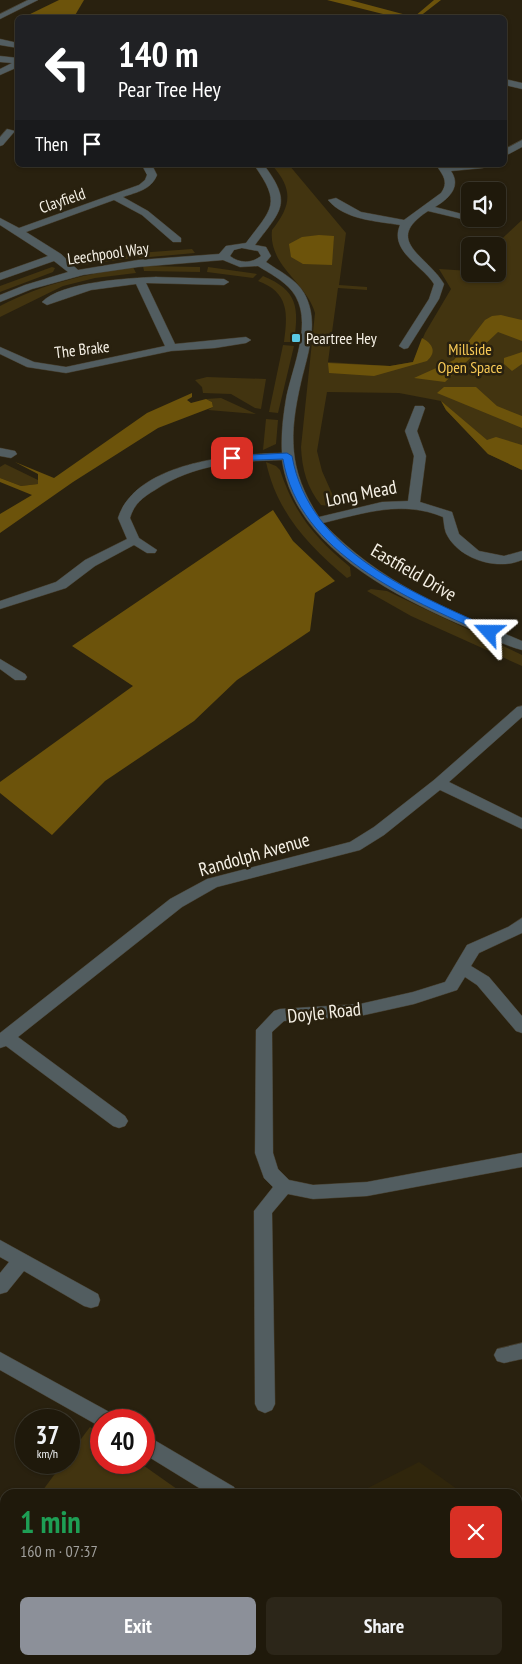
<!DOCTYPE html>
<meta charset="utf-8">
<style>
body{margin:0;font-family:"PT Sans Narrow",sans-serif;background:#2c2619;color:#f1f3f6;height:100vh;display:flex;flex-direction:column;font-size:19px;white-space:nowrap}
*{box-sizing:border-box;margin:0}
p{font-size:16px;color:#a1a09d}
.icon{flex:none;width:28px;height:28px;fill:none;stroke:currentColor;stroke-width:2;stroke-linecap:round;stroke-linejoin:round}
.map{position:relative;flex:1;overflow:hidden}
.panel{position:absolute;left:0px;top:1489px;width:522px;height:176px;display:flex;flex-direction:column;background:#1f190b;border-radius:15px 15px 0 0;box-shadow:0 1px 4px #0004,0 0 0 1px #3c382c}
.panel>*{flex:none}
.guide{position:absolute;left:15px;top:15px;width:492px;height:152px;border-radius:8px;box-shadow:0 1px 4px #0004,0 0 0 1px #3c382c;background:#202124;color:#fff;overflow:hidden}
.fabs{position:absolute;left:461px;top:182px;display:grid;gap:10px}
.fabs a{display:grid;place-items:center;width:45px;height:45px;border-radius:8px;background:#1f190b;box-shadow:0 1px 4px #0004,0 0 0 1px #3c382c;font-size:25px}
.speed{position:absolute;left:15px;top:1409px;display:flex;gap:10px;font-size:25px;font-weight:700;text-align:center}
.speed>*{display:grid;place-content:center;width:65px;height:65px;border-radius:50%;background:#1f190b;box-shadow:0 1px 4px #0004,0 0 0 1px #3c382c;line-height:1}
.speed small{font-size:12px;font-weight:400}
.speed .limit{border:8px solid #d22;background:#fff;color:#111}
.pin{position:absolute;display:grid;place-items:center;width:42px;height:42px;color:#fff;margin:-21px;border-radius:10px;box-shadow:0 2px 8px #0006}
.me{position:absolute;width:55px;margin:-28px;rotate:294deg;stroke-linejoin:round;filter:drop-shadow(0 0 4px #0008)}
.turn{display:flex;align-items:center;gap:18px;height:105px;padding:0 20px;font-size:22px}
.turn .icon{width:65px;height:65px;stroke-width:2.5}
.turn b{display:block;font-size:35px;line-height:42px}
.then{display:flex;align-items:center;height:48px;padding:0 20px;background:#0003;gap:10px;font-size:19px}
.round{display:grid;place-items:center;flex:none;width:52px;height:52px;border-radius:8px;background:#2c2619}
.summary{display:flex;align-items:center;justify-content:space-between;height:85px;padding:0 20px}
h1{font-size:30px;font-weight:800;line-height:38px;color:#1e9e55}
.action{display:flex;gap:10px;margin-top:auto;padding:10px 20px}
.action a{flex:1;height:58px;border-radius:8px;background:#8c9099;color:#fff;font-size:20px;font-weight:800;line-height:58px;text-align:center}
.action a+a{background:#2c2619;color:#f1f3f6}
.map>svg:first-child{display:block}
.built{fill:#30260c}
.green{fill:#423410}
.forest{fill:#6c530b}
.water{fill:#110700}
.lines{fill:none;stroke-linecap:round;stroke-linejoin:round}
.minor-casing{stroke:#463e2d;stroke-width:1}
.minor{fill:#525d60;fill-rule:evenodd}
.route{fill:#1a73e8;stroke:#114b97}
.poi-dot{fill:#59c8e4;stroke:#29210f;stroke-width:2}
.labels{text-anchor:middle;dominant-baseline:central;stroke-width:5;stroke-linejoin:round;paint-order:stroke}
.far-street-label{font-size:16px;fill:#f5f0e5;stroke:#29210f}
.far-poi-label{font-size:16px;fill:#f5f0e5;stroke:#29210f;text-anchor:start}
.far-park-label{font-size:16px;fill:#f7c956;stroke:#29210f}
.street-label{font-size:19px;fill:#f5f0e5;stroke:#29210f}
</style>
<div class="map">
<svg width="522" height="1664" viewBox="0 0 522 1664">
<rect width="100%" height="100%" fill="#29210f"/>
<path class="built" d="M419,1462l45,32h-108z"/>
<g class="green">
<path d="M272,165h17l57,68 -7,52 28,2v3l-29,-2 -10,74 62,4 23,-4 12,-29 26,-44 -12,-20 31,2v3h28v-28h-4l28,-26v250l-34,-16 -42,-44 -5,-9 -42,-8 -72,-1 -10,59 5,20 16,36 -17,-2c-14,-17 -19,-36 -20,-58l14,-134c-8,-30 -47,-47 -43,-83 19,-24 22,-40 0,-65z"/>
<path d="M192,249l3,4 -56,5 -1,-5z"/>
<path d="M130,253l2,5 -49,7 -9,-3z"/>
<path d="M143,266l57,1v5l-56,-1z"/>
<path d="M52,267l3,1 -2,4 -53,20v-6z"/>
<path d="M133,267l3,6 -41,5 -32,8 -63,31v-11c43,-22 85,-32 133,-39z"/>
<path d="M208,267l49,7 -4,4 -46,-6z"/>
<path d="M263,276c35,14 36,32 31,66h-10c4,-28 5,-50 -26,-61z"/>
<path d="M283,345l11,1 -16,67 -9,-1z"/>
<path d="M207,377l59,2 -5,30 -6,-1 -24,-14 -28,-1 -1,-6 -7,-7z"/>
<path d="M221,398l35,16 -48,-4 5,-3 -1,-5 -6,-3z"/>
<path d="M266,419l12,1 -2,24 -13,6z"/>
<path d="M266,462l10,4 4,4c14,43 35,68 70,97l1,9 -4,2c-38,-32 -70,-65 -81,-116z"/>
<path d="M5,464l33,16v4l-17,2 -21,-8v-11z"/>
<path d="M371,589l16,2 135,64v11l-111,-50 -44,-25z"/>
<path d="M90,1427l11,8v27l39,1 44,31h-144l23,-31 6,-1v-7z"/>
<path d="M5,1541v119h140l-1,4h-144v-116z"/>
</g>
<g class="forest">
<path d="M59,0h25l-10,17h-50z"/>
<path d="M327,0h23l64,17 20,-17h7l-22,17 -20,1z"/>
<path d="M319,235l15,1 -2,29 -29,-1 -12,-7 -2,-13 13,-7z"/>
<path d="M501,315l21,5v21l-24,-9 -53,50 -31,-4 40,-18 31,-40 7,-4z"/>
<path d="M422,338c11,6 15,14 5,23l-53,15 -45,-3 -1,-10 62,3 23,-4z"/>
<path d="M522,352v12l-10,7 -8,-7v-6z"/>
<path d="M444,387h32l21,19 25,10v12l-85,-35z"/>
<path d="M192,393v4l-5,3 4,3 15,-4 6,3 1,5 -55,21 -85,54 -73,51v-19l32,-19 -32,-13v-4l21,8 17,-2v-10l-23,-12 39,16 93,-65z"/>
<path d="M441,401l46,39 9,-3 26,8v25l-34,-16 -42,-44z"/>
<path d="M273,510l20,31 42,40 -20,12 -5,38 -73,49 -43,41 -89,60 -53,54 -52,-42v-11l133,-96 -61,-40z"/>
</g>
<path class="water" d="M5,1627v33h40l-2,4h-43v-30z"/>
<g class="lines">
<g class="minor-casing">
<g id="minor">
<path d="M28,0h10l-38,19v-5z"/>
<path d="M0,39l18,4v5l-18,-3z"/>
<path d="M0,56l18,2v9l-18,8v-6l12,-6 -12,-1z"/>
<path d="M505,79l17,4v6l-17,-4z"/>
<path d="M7,129l8,2 -12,14 -3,1v-9z"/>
<path d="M522,140v7l-17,9v-7z"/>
<path d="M142,165h10l5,10c-6,15 -20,17 -34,22l25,14 33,27v4h-8l-31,-27 -28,-15 -88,32 35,22 17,16 60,-10 81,-6 7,-8 20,-3c26,-35 36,-39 8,-78h10c29,39 17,45 -9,80l11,2 5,9 -5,6c13,9 30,17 38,31 16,28 4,60 -3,89 -12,53 -13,88 18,135l63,-15 26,-1 6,-45 -9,-25 10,-25h8l2,2 -8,23 9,25 -6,46 32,10 7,22 20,17 25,5 18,-5v9c-25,11 -64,-1 -76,-27 -2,-5 -2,-11 -3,-16 -40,-17 -79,-4 -120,6 58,61 124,86 199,118v9c-19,-5 -38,-15 -56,-23 -72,-31 -172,-81 -184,-167 -45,1 -88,4 -127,30 -12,7 -21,14 -25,28l9,20 18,12 -2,3h-8l-13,-8 -39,21 -29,22 -66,21v-8l56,-19 29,-22 42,-21 -9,-21c18,-56 115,-64 164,-65 -1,-19 1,-36 4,-54 6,-32 29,-79 6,-108 -9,-11 -23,-18 -34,-25l-18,1 -17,-7 -85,7 -55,8 -51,14 -32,13v-7l25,-10 43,-13 -14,-11 -54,19v-7l48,-17 -48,-31v-7l19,10 120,-43 6,-5 2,-5zM242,248l16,3 3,5c-10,8 -22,7 -31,0l4,-6z"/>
<path d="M436,165h52l-5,3 -32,3c11,16 -3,28 -16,36l35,9v3h14l12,4 -5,3 -63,-15c-46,30 -1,44 16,73l-5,15 -31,49 -4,1 -5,-3 30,-47 5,-15c-12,-19 -45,-33 -34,-59 -24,-4 -55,-5 -72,-25l8,-2 25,14 43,8 37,-27c8,-11 2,-18 -5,-28z"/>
<path d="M156,277l68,2 5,3 -5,3 -78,-2 29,61 71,-7 5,3 -5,3 -31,5 -44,3 -105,22 -39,-6 -27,-13v-7l34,15 32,5 99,-21 -29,-62 -45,6 -44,15 -5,-3c19,-20 87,-24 114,-25z"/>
<path d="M0,448l15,3 2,3 -6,4 -11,-2z"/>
<path d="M0,659l25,15 2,3 -2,3h-10l-15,-11z"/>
<path d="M522,706v11l-73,65 73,36v11l-82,-39 -56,45 -24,15 -143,37 -35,20 -164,130 107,79 3,5 -3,5 -6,2 -6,-2 -107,-80 -6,2v-15l170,-134 37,-20 143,-37 24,-15 60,-47 83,-73z"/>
<path d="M522,918v15l-43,20 -8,13 18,11 33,39v17l-6,-2 -39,-46 -12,-8 -8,13 -43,14 -54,12 -76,5 -12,11 1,121 5,16 11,11 24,5 54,-3 155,-29v14l-155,29 -54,3 -25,-5 -16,19 3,191 -3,6 -7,3 -7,-3 -3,-6 -1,-193 19,-24 -9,-9 -9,-25 1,-123 18,-19 6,-2 80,-5 53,-12 32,-10 22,-37 41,-18z"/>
<path d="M0,1240l98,54 2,6 -2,6 -7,2 -7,-2 -60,-35 -17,21 -7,2v-21l9,-11 -9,-5z"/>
<path d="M522,1343v16l-18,4 -7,-2 -3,-6 3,-6z"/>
<path d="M0,1352l113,62 3,6h-15v7l-2,-1 -99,-56z"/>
<path d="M144,1434l90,53 3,7h-28l-65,-40z"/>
<path d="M1,1530l4,2v18l-5,2z"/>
<path d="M308,1660h25l2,4h-25z"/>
<path d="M435,1660h25l2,4h-25z"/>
</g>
</g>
<use href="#minor" class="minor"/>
</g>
<path class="route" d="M287,453l5,3c17,96 122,137 201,173v5h-7c-78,-36 -187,-80 -203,-175l-51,2 -5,-3 5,-2z"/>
<rect class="poi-dot" x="291" y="333" width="10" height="10" rx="2.5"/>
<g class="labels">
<g class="far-street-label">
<text transform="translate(62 200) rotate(-19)">Clayfield</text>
<text transform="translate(108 253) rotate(-8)">Leechpool Way</text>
<text transform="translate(82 349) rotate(-7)">The Brake</text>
</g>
<g class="far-poi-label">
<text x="306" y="338">Peartree Hey</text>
</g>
<g class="far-park-label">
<text x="470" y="349">Millside<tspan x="470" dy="18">Open Space</tspan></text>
</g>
<g class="street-label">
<text transform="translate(361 493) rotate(-11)">Long Mead</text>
<text transform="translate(414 572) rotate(30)">Eastfield Drive</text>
<text transform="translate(254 854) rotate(-16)">Randolph Avenue</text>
<text transform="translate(324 1012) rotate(-6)">Doyle Road</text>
</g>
</g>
</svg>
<div class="fabs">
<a><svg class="icon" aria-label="sound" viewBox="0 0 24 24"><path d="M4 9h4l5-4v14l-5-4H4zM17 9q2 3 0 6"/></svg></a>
<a><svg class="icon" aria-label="search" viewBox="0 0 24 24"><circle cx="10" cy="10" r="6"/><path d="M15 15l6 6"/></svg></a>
</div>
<div class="speed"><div>37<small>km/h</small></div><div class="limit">40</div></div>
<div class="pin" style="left:232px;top:458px;background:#d93025"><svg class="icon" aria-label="arrive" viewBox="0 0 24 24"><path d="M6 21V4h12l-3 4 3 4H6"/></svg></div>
<svg class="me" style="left:489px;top:632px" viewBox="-20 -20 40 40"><path d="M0-17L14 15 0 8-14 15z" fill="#1a73e8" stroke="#fff" stroke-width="4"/></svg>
<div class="guide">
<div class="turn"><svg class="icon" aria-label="left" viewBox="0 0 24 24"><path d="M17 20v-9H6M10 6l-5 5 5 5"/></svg><div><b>140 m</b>Pear Tree Hey</div></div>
<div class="then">Then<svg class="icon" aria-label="arrive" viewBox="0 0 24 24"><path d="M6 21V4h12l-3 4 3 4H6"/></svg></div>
</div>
<section class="panel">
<div class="summary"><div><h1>1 min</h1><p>160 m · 07:37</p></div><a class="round" style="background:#d93025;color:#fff"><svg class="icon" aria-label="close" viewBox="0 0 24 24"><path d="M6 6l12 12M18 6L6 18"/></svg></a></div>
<div class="action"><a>Exit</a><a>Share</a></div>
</section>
</div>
